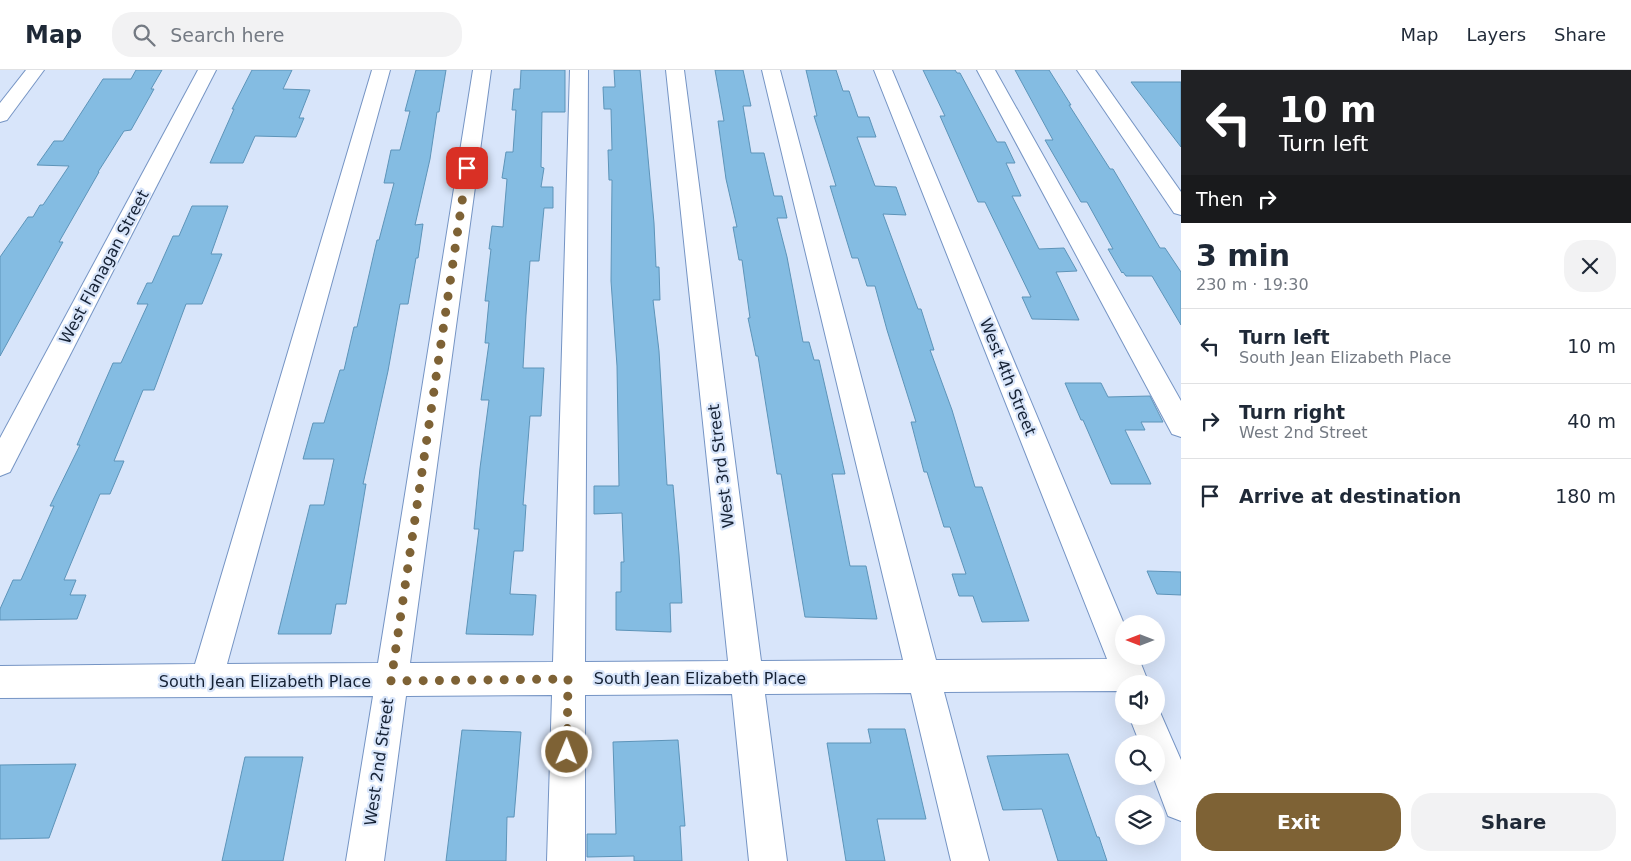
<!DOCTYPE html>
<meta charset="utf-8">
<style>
body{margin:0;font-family:"DejaVu Sans",sans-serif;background:#f2f2f3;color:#1f2937;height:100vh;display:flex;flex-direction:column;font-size:19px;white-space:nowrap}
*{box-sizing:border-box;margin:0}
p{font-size:16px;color:#747a83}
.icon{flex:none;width:28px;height:28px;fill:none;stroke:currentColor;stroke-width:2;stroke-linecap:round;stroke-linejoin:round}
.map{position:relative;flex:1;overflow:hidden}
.drawer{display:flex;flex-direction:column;background:#fff;width:450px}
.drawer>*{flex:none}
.banner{background:#202124;color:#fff;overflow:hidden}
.needle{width:32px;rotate:270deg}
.fabs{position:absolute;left:1115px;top:545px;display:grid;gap:10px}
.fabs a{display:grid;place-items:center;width:50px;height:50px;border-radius:50%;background:#fff;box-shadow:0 5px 20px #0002;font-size:25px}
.pin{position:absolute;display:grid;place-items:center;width:42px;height:42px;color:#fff;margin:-21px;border-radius:10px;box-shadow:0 2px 8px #0006}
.me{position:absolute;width:55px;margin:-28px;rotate:1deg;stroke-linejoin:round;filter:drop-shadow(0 0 4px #0008)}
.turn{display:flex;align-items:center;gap:18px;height:105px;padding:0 15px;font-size:22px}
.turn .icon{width:65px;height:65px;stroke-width:2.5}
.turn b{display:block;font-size:35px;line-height:42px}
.then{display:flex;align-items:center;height:48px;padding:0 15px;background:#0003;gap:10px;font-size:19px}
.round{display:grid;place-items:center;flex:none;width:52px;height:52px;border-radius:20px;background:#f2f2f3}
.overview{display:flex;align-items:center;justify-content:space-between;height:85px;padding:0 15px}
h1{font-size:30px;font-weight:800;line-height:38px}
.cta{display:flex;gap:10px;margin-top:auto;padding:10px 15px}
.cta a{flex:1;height:58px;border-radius:20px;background:#7e6235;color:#fff;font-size:20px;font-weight:800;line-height:58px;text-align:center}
.cta a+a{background:#f2f2f3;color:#1f2937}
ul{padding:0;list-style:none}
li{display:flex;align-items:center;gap:15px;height:75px;padding:0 15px;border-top:1px solid #e0e1e3}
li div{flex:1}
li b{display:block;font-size:19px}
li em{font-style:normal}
header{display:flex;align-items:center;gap:30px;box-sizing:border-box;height:70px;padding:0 25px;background:#fff;border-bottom:1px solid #e0e1e3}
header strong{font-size:24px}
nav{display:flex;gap:28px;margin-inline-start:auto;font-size:18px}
.search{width:350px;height:45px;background:#f2f2f3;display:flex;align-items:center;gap:12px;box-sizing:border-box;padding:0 18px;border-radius:20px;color:#747a83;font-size:19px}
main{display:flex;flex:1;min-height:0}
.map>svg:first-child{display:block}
.building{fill:#84bce2;stroke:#5d94b9}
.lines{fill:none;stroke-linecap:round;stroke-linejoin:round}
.minor-casing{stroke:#7594c4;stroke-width:2}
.minor{fill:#fff;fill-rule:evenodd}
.route{stroke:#7e6235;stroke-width:9;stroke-dasharray:0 16.2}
.labels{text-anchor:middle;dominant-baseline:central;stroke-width:4.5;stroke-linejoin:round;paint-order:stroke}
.street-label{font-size:16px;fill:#162235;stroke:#d8e5fa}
</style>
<header>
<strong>Map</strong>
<div class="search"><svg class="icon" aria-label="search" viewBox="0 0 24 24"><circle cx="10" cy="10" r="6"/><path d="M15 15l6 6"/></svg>Search here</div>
<nav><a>Map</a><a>Layers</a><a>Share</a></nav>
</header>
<main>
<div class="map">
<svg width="1181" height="791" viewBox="0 0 1181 791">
<rect width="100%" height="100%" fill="#d8e5fa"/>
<g class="building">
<path d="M136,0h26l-11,19h3l-23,41 -7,1 -26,41h1l-40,70h4l-63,114v-99l28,-40h5l7,-12h3l26,-39 -32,-1 17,-24h9l40,-62h28z"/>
<path d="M252,0h40l-9,19 27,1 -11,28h5l-8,19 -41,-1 -12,27h-33l24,-54h-2z"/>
<path d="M416,0h30l-7,42h-2l-7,47 -15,66 8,-1 -5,34h-2l-8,46h-8l-12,67 -25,113h3l-20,120h-10l-5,30h-53l32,-129h14l10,-46h-31l10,-36h11l16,-53h4l10,-43h3l20,-87h2l15,-57h-10l7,-33h9l10,-39h-5z"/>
<path d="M521,0h44v42h-23l-1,55 3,1 -3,19h12v21h-9l-5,53h-9l-4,54 -3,53h21l-3,48h-11l-7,89h3l-3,46h-9l-4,43 26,1 -3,40 -67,-1 13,-105h-5l6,-61 9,-68h-8l8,-57h-4l4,-42h-4l6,-52h-2l3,-23 11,1 4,-48 -5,-1 4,-26h7l3,-42h-4l2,-21h6z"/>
<path d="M614,0h26l14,153 2,44h3l1,33h-7l6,51 8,134h6l6,69 3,49h-12l1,29 -55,-2v-38h5v-30h3l-2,-49 -28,1v-28h25l-2,-120 -6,-85 1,-101h-3l-1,-30h4l-1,-41h-7l-1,-22h12z"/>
<path d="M715,0h28l8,36h-8l8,47h13l10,43h8l5,22h-10l10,39 16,85h6l5,18h5l26,114h-13l18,92h16l11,53 -72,-2 -24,-143h-4l-19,-118h-2l-8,-38h2l-8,-58h-3l-6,-33h4l-11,-48 -8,-58h6z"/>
<path d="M806,0h30l7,21h6l9,26h11l7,20h-19l18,49 21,1 10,28 -23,-1 35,95h3l13,41h-4l22,60 23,77h7l47,134 -47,1 -9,-26h-14l-7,-22h14l-16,-47h-6l-17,-55h-3l-13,-50h5l-29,-92 -12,-44h-8l-9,-28h-6l-22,-72h6l-22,-70h3z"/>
<path d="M923,0h32l2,3h3l37,69h8l10,21h-9l15,33h-9l27,53 25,-1 13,23 -21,1 23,48 -47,-1 -10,-22h9l-46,-95h-7l-38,-86h5z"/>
<path d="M1015,0h34l22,35h-2l41,64h3l47,79h5l16,24v53l-29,-49h-26l-3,-4 -1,1 -14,-24h5l-26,-47h-6l-36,-62h8z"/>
<path d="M1131,12h50v65z"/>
<path d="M192,136h36l-17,48h11l-20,50h-16l-32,86h-11l-29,71h10l-14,33h-10l-36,86h12l-6,15h16l-9,24 -77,1v-11l13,-29h8l33,-74h-4l30,-61h-3l36,-82h8l27,-59h-11l10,-21h5l21,-47h6z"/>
<path d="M1065,313h36l7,14 42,-1 13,26h-22l4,8h-20l26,54h-40l-28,-64h-2z"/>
<path d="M1147,501l34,1v23l-24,-1z"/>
<path d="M868,659h37l21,90h-49l8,42h-39l-19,-118h44z"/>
<path d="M462,660l59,2 -7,85h-7l-1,44h-60z"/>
<path d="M678,670l7,86h-5l2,35h-48v-5l-47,1v-23h29l-3,-92z"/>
<path d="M1068,684l29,83h2l8,24h-49l-16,-52 -39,1 -16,-54z"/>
<path d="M245,687h58l-20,104h-61z"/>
<path d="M76,694l-27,74 -49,1v-74z"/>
</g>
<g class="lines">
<g class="minor-casing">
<g id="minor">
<path d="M26,0h18l-37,50 -7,2v-19z"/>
<path d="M198,0h18l-206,402 -10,4v-38z"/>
<path d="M372,0h18l-163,594 151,-1 95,-593h18l-81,593 143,-1 17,-592h18l-3,592 143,-1 -62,-591h18l77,591 142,-1 -141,-590h18l156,590 171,-1 -233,-589h18l232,554v32h14l11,28h-25v13l-4,-6 -176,1 45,169h-38l-40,-168 -146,1 22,167h-38l-17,-167 -147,1v166h-38l5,-166 -146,1 -22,165h-38l27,-165 -373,2v-32l195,-2z"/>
<path d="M977,0h18l186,331v36l-9,-3z"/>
<path d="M1077,0h18l86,122v23l-7,-2z"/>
<path d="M1156,633l25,57v61l-13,-5 -15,-40h3v-32h-16l-11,-28h27z"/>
</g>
</g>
<use href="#minor" class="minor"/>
</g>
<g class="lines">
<path class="route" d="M467,98l-76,513 177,-2 -1,73"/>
</g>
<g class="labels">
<g class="street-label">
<text transform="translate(104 197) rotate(-62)">West Flanagan Street</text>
<text transform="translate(1008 307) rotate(68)">West 4th Street</text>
<text transform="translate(721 396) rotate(-97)">West 3rd Street</text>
<text x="700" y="608">South Jean Elizabeth Place</text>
<text x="265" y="611">South Jean Elizabeth Place</text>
<text transform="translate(379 692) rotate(-82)">West 2nd Street</text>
</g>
</g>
</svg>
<div class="fabs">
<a><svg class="needle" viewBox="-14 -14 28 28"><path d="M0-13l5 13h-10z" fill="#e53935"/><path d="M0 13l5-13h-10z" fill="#747a83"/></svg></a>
<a><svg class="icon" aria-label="sound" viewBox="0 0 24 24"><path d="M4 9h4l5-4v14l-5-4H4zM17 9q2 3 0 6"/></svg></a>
<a><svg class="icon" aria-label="search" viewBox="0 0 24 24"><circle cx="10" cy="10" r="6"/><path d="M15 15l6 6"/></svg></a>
<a><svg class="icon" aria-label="layers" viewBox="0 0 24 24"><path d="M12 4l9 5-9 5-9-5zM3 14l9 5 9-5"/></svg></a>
</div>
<div class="pin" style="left:467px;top:98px;background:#d93025"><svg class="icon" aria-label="arrive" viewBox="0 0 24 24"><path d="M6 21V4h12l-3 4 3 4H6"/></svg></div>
<svg class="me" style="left:567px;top:682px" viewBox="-20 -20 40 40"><circle r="17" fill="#7e6235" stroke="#fff" stroke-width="3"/><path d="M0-11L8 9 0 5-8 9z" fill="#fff"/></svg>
</div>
<section class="drawer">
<div class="banner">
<div class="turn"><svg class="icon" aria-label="left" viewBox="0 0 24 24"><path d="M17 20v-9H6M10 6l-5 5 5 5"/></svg><div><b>10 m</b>Turn left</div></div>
<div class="then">Then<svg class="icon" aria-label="right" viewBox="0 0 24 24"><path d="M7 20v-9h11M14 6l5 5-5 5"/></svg></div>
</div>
<div class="overview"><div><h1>3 min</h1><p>230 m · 19:30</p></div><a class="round"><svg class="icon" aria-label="close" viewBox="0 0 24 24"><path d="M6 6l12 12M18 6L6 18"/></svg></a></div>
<ul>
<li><svg class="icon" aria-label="left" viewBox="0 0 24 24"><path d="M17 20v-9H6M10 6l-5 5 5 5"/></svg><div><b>Turn left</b><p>South Jean Elizabeth Place</p></div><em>10 m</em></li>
<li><svg class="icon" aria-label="right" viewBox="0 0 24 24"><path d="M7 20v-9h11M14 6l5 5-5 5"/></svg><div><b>Turn right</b><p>West 2nd Street</p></div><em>40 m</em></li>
<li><svg class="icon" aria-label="arrive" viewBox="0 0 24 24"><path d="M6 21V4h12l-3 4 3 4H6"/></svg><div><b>Arrive at destination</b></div><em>180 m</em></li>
</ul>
<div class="cta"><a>Exit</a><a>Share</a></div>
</section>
</main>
